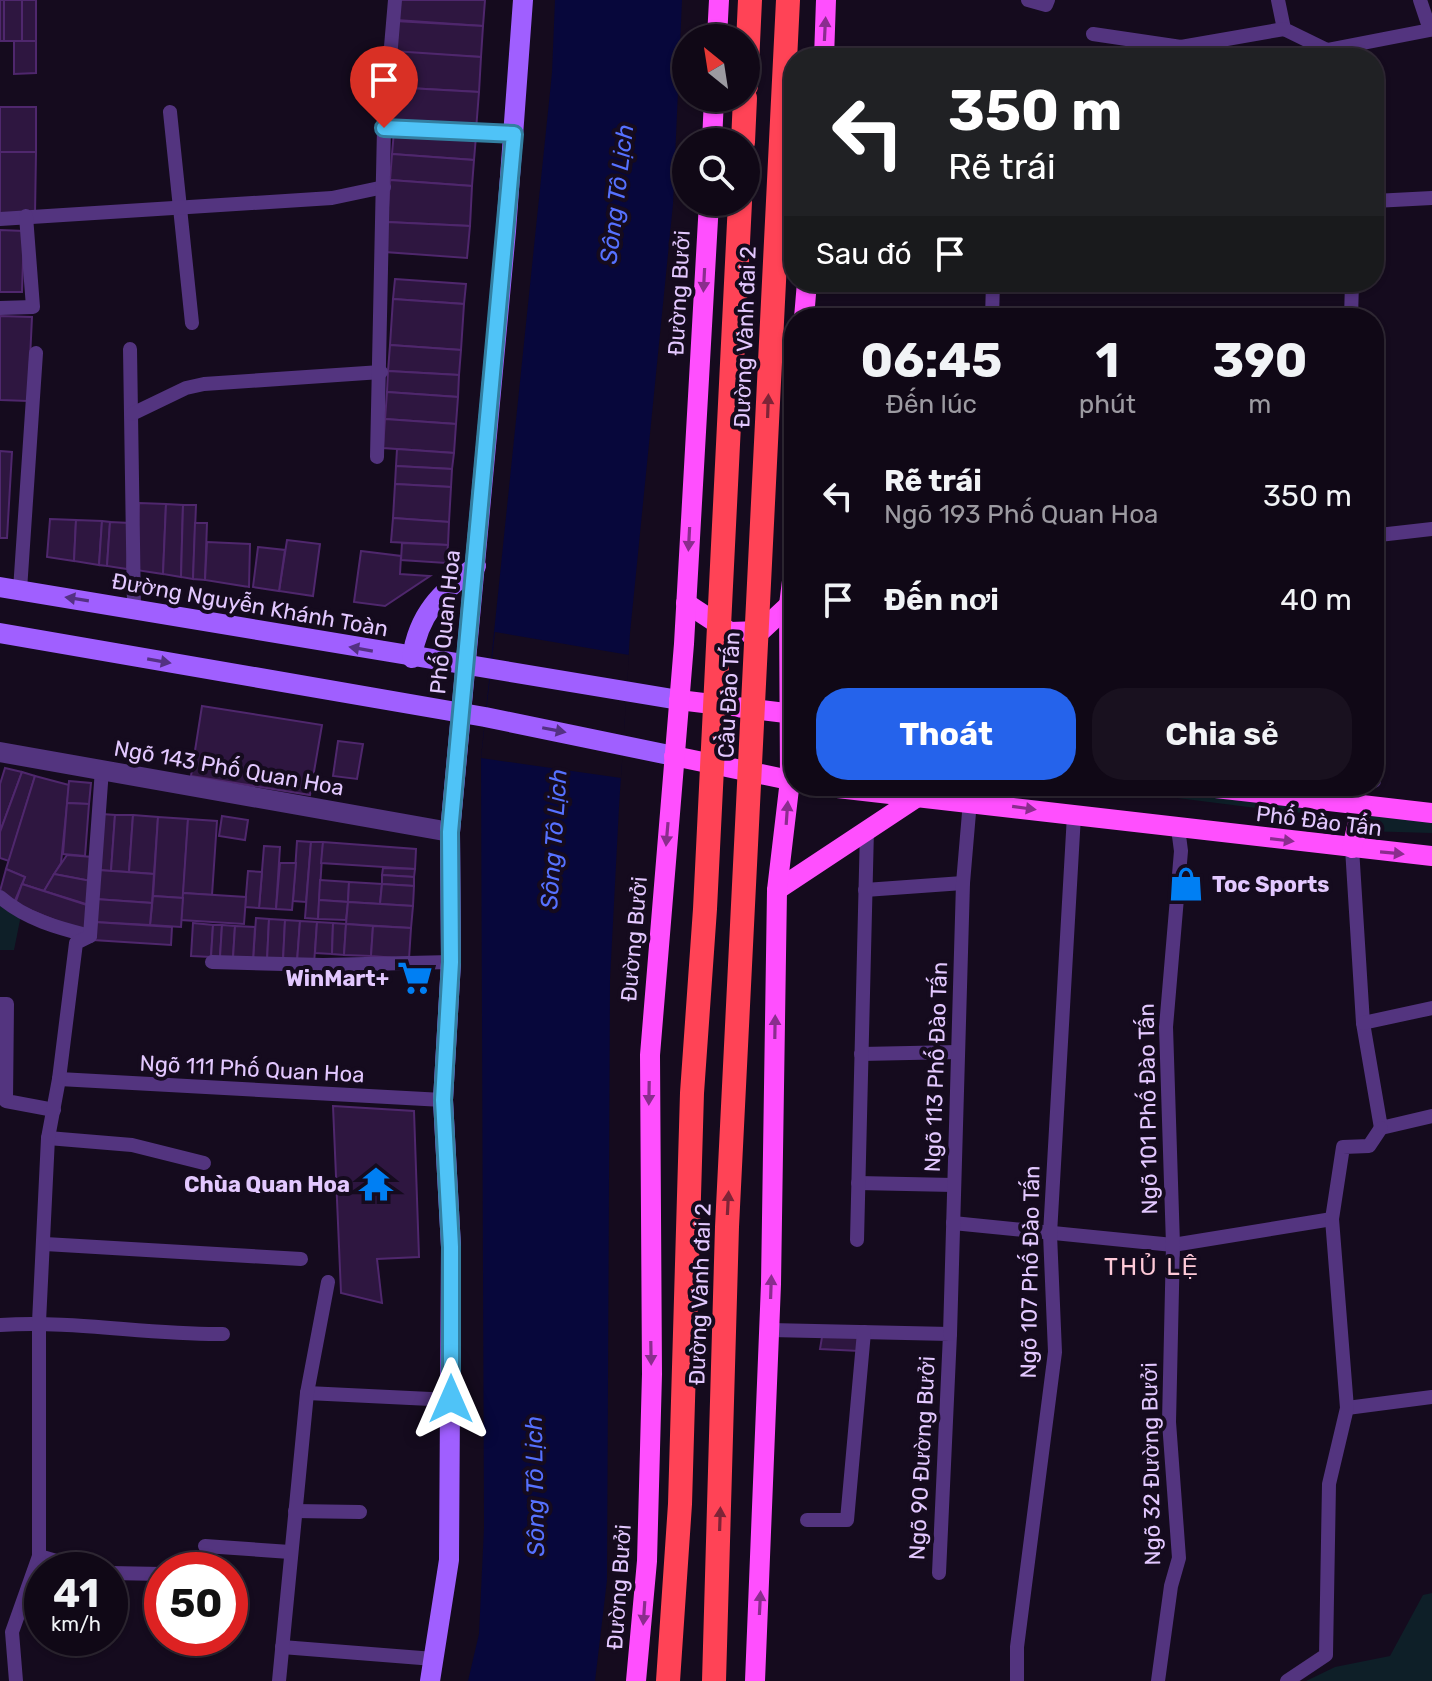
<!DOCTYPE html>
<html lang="vi">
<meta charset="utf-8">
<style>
body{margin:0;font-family:Rubik,sans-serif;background:#19111f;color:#f1f3f6;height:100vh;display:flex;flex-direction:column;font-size:30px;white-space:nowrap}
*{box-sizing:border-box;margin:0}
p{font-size:26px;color:#9c9aa1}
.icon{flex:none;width:44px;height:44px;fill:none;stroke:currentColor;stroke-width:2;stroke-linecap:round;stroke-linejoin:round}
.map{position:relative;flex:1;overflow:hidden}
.sheet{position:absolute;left:784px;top:308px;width:600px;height:488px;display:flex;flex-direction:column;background:#100816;border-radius:32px;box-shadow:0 2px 6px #0004,0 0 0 2px #302935}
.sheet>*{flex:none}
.guide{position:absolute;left:784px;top:48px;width:600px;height:244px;border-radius:32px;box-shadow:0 2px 6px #0004,0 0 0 2px #302935;background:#202124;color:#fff;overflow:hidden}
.needle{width:52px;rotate:330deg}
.fabs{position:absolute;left:672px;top:24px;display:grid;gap:16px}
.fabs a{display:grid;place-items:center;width:88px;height:88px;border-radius:50%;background:#100816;box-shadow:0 2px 6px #0004,0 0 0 2px #302935;font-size:40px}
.speed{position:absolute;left:24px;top:1552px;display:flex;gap:16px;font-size:40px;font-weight:700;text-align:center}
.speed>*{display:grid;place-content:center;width:104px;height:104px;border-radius:50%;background:#100816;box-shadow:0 2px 6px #0004,0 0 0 2px #302935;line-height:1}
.speed small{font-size:20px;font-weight:400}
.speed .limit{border:12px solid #d22;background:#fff;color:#111}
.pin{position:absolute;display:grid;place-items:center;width:68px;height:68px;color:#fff;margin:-82px -34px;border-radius:50% 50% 50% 0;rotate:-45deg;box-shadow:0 0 8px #0007}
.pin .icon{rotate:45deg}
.me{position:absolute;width:88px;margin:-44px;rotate:0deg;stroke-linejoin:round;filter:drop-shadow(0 0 6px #0008)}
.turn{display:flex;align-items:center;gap:28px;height:168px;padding:0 32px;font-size:36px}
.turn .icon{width:104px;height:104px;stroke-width:2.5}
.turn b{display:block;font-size:56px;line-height:68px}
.then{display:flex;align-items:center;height:76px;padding:0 32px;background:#0003;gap:16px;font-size:30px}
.eta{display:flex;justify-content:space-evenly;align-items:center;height:136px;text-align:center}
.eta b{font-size:48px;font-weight:700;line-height:56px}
.primary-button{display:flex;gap:16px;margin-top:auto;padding:16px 32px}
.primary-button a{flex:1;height:92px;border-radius:32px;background:#2563eb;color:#fff;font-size:32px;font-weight:700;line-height:92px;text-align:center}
.primary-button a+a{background:#19111f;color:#f1f3f6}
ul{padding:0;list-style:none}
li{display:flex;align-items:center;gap:24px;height:104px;padding:0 32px}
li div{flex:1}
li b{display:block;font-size:30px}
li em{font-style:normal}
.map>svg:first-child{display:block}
.green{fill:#0e1f28}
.water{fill:#07073b}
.pier{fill:#150b1e}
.building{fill:#2e1640;stroke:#4f276d;stroke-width:2}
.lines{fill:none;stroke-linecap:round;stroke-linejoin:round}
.lane{stroke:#53347f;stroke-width:14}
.street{stroke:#53347f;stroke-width:20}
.secondary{stroke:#a05fff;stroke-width:20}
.primary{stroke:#ff4ffe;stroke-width:20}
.highway{stroke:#ff4356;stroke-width:24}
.oneway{fill:#8a2d8e}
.oneway2{fill:#7e2437}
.oneway3{fill:#543183}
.route-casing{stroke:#337fa1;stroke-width:20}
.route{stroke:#4fc3f7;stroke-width:14}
.labels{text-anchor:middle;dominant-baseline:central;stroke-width:8;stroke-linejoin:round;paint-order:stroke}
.street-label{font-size:22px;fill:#e3c8ff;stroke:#150b1e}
.poi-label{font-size:22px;font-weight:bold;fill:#e3c8ff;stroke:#150b1e;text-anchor:end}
.water-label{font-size:24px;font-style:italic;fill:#5671ff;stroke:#150b1e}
.neighbourhood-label{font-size:24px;letter-spacing:2px;fill:#ffcad8;stroke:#150b1e}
</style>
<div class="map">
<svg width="1432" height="1681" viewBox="0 0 1432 1681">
<rect width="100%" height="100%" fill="#150b1e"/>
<g class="green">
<path d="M1083,786h89l127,15 7,5 -1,6 -9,1z"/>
<path d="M1369,815l63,3v15l-69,-2z"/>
<path d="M0,900l21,15 -7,35h-14z"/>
<path d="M1432,1593v88h-126l29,-14 55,-11 33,-61z"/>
</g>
<path class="water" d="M555,0h127l-9,204 -43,429 -11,174 -9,172 -3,601 -12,101h-127l11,-47 5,-106 -3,-770 71,-685z"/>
<path class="pier" d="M495,632l134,23 -8,123 -140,-20z"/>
<g class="building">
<rect x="0" y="0" width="4" height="41"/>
<rect x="4" y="0" width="18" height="41"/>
<rect x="22" y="0" width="14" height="41"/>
<path d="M397,0h88l-2,26 -87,-6z"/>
<path d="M395,21l88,5 -2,31 -88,-5z"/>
<path d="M14,41h22v32l-22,1z"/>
<path d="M393,51l88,6 -2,35 -89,-5z"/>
<path d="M390,87l89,5 -3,38 -89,-6z"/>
<rect x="0" y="107" width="36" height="45"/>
<path d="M394,131l82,5 -2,24 -82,-6z"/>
<path d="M0,152h36l-1,63h-35z"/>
<path d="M392,154l82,6 -2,26 -82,-6z"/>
<path d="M390,180l82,6 -2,40 -83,-4z"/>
<path d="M387,222l83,4 -3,32 -82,-6z"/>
<path d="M0,230l24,1 -2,61h-22z"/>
<path d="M395,279l71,5 -2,20 -71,-5z"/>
<path d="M393,299l71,5 -3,46 -71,-5z"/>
<path d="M0,316l32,1 -4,84 -28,-1z"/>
<path d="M390,345l71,5 -2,25 -71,-4z"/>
<path d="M388,371l71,4 -1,22 -71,-5z"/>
<path d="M387,392l71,5 -2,27 -71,-5z"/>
<path d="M385,419l71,5 -2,29 -71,-5z"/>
<path d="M397,449l57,4 -2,16 -56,-3z"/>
<path d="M0,451l12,1 -5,86h-7z"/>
<path d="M396,466l56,3 -1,18 -56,-3z"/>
<path d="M395,484l56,3 -2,35 -56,-4z"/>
<path d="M139,503l27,1 -3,70 -27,-4z"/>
<path d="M166,504l17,1 -2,72 -18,-3z"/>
<path d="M183,505h13l-3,74 -12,-2z"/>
<path d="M393,518l56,4 -1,23 -57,-3z"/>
<path d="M50,519l26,1 -2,41 -27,-4z"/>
<path d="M76,520l26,1 -3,44 -25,-4z"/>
<path d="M102,521l8,1 -3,44 -8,-1z"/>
<path d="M110,522l20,1 -3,46 -20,-3z"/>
<path d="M195,523h12l-2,57 -12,-1z"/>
<path d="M287,540l33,4 -7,52 -34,-5z"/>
<path d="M207,542l43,2 -1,43 -44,-7z"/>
<path d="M402,543l46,2 -2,18 -45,-3z"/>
<path d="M258,547l27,3 -6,41 -26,-4z"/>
<path d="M361,551l40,5 -1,18 30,2 -45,30 -31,-4z"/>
<path d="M202,706l120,19 -12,70 -119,-19z"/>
<path d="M338,741l25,3 -6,35 -24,-3z"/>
<path d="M5,768l17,4 -22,60v-48z"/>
<path d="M22,772l13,4 -26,85 -9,-3v-26z"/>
<path d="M35,776l34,9 -8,78 -17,28 -22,-7 3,-7 -19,-8z"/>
<path d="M69,781l22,2 -2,21 -22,-1z"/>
<path d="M67,803l22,1 -4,52 -22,-2z"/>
<path d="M102,814l13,1 -4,56 -13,-1z"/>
<path d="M115,815h18l-4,57 -18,-1z"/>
<path d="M133,815l25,2 -4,57 -25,-2z"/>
<path d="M222,816l26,4 -3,20 -26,-4z"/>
<path d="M158,817l30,2 -5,79 -30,-2z"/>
<path d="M188,819l29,2 -5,74 -29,-2z"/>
<path d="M297,841l14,1 -5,60 -13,-1z"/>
<path d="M311,842h12l-5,77 -13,-1z"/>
<path d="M323,842l93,7 -1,20 -94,-6z"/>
<path d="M264,846l16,1 -4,62 -17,-1z"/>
<path d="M67,855l26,2 -2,24 -37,-7z"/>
<path d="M280,863h16l-4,47 -16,-1z"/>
<path d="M383,868l32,1 -1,8 -32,-2z"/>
<path d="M6,869l19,8 -11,26 -14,-12z"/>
<path d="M98,870l56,4 -2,29 -57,-4z"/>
<path d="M248,871l14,1 -3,36 -14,-1z"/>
<path d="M54,874l37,7 -2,24 -45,-14z"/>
<path d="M382,875l32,2v9l-32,-2z"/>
<path d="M320,880l29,2 -1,20 -29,-2z"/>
<path d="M349,882l33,2 -2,20 -32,-2z"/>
<path d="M22,884l68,22 -4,27 -71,-29z"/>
<path d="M382,884l32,2 -1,20 -33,-2z"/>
<path d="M183,893l63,4 -2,27 -63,-4z"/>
<path d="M153,896l30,2 -2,29 -31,-2z"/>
<path d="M95,899l57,4 -2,22 -56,-3z"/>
<path d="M319,900l29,2 -2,18 -28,-1z"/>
<path d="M348,902l65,4 -2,22 -65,-4z"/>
<path d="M256,918l13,1 -2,42 -14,-1z"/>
<path d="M269,919l16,1 -2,41h-16z"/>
<path d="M285,920l15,1 -3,41 -14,-1z"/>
<path d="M300,921l17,1 -3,42 -17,-2z"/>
<path d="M94,922l78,5 -1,18 -78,-5z"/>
<path d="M317,922l16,1 -1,31 -17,-1z"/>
<path d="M193,923l20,2 -2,32 -20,-1z"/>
<path d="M333,923l13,1 -2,31 -12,-1z"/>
<path d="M346,924l27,2 -2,30 -27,-1z"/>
<path d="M213,925h9l-2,32h-9z"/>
<path d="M222,925l13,1 -2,32 -13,-1z"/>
<path d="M235,926l20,1 -2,33 -20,-2z"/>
<path d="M373,926l38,2 -2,31 -38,-3z"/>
<path d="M333,1106l81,5 5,146 -42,2 5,44 -41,-10z"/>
<path d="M823,1331l37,5 -1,15 -39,-2z"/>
</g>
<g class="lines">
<g class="lane">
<path d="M1028,0l18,5 2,-5"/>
<path d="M1278,0l6,29 43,21 103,-20 -10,-30"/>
<path d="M1093,34l88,13 103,-18"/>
<path d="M170,112l22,211"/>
<path d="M384,128l130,6"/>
<path d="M1374,201l58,-3"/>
<path d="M0,219l332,-21 52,-11"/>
<path d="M0,308l33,-1 -7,-91"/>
<path d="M992,318l1,-36"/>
<path d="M1351,318l1,-36"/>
<path d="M130,349l4,259"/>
<path d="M132,414l54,-26 18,-4 177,-12"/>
<path d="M377,457l7,-329 11,-128"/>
<path d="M1374,507l5,28 -5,23"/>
<path d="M1379,535l53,-6"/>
<path d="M20,590l16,-237"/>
<path d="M1374,735v46"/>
<path d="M1352,848l11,175 18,105 51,-12"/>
<path d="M865,890l98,-7"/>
<path d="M0,897c25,22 58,31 90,39"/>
<path d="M212,962l111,3 128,-3"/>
<path d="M0,1004h7l-1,97 48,9"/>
<path d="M1363,1023l69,-15"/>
<path d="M861,1054l97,-2"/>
<path d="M59,1079l384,21"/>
<path d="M48,1138l84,7 72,18"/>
<path d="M858,1183l96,2"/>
<path d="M953,1223l220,22 159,-26"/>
<path d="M857,1240l10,-411"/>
<path d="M45,1244l256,15"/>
<path d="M0,1325c74,-5 148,10 223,9"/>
<path d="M770,1330l180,4 -11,239"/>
<path d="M950,1334l13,-451 7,-82"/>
<path d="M307,1393l144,7"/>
<path d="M1347,1408l85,-11"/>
<path d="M295,1511l65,1"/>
<path d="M807,1520h40l17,-188"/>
<path d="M205,1546l85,6"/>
<path d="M39,1556l49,14"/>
<path d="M110,1573l52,1"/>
<path d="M282,1647l152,12"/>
<path d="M16,1681l-4,-49 27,-76v-234l9,-184 11,-59 17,-136 14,-7 12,-167"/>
<path d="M279,1681l28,-288 21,-111"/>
<path d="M1017,1681v-34l38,-295 -5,-118 24,-419"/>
<path d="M1158,1681l13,-95 8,-28 -10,-136 4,-177 -7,-218 15,-176 -3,-23"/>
<path d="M1287,1681l39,-26 3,-171 18,-76 -15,-189 11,-72 26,-1 12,-18"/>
</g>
<path class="street" d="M0,752l450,80"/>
<g class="secondary">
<path d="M0,587l679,113"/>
<path d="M0,633l485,84 189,39"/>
<path d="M412,658c6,-44 29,-66 64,-92"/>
<path d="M430,1681l19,-121 2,-313 -8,-147 8,-138 -1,-130 56,-601 17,-231"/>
</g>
<g class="primary">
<path d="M717,38l2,-38"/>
<path d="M824,58l2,-58"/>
<path d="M712,142l2,-44"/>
<path d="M804,318l3,-36"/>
<path d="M686,603l44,29 31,-1 28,-26"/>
<path d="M679,700l115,14"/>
<path d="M674,756l120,25"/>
<path d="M820,786l612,70"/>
<path d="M1198,786l234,27"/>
<path d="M1352,848l10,-43"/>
<path d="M777,890l142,-94"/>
<path d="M636,1681l11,-120 5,-187 -2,-319 34,-411 25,-442"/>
<path d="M755,1681l16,-397 6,-394 13,-110 -1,-175 5,-40"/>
</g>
<g class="highway">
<path d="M746,86l4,-86"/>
<path d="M743,142l2,-44"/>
<path d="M668,1681l12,-177 12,-411 13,-184 35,-707"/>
<path d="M714,1681l13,-454 61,-1227"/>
</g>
</g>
<defs><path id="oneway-solid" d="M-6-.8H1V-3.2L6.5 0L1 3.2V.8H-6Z" transform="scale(2)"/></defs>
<g class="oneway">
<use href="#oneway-solid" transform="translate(825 29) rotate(-87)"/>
<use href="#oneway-solid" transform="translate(704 280) rotate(93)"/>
<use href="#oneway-solid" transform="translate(689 539) rotate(93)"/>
<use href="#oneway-solid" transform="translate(1024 808) rotate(8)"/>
<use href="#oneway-solid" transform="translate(787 813) rotate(-86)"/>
<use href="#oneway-solid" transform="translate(667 834) rotate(95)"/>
<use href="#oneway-solid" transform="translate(1282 840) rotate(7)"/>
<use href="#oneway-solid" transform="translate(1392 853) rotate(5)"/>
<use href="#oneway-solid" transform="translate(775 1027) rotate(-89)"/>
<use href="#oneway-solid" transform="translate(649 1093) rotate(91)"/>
<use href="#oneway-solid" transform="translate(771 1287) rotate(-88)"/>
<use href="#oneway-solid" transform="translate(651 1353) rotate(89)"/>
<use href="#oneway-solid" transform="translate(760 1603) rotate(-87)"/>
<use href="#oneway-solid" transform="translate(644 1613) rotate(94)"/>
</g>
<g class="oneway2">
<use href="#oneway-solid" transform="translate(768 406) rotate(-88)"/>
<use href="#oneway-solid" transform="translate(728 1203) rotate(-87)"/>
<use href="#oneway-solid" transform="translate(720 1519) rotate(-88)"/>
</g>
<g class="oneway3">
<use href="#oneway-solid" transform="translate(77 599) rotate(-171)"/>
<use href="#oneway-solid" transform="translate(361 649) rotate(-170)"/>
<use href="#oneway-solid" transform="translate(159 661) rotate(10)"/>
<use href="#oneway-solid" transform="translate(554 730) rotate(11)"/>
</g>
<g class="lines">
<g class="route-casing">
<path id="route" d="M384,128l130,6 -64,698 1,130 -8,138 8,147v152"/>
</g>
<use href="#route" class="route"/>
</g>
<defs>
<g id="shop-bare" transform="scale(2.76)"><path d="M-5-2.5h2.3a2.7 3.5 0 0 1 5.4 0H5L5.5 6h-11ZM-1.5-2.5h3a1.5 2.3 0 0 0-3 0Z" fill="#007ff3" stroke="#150b1e" stroke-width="2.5" paint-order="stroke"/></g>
<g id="supermarket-bare" transform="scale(2.76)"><path d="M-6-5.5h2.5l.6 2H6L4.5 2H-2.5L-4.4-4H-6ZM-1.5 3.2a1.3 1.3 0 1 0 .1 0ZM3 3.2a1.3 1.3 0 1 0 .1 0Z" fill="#007ff3" stroke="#150b1e" stroke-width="2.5" paint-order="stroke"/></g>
<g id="temple-bare" transform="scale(2.76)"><path d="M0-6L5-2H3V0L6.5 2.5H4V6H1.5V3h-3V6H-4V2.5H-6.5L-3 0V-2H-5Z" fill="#007ff3" stroke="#150b1e" stroke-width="2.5" paint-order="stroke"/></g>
</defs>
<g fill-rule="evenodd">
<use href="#shop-bare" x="1186" y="884"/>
<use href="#supermarket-bare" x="415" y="978"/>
<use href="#temple-bare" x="376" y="1184"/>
</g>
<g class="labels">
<g class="street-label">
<text transform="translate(679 293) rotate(-87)">Đường Bưởi</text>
<text transform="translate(745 337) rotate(-88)">Đường Vành đai 2</text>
<text transform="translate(250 605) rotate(10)">Đường Nguyễn Khánh Toàn</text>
<text transform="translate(445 622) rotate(-84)">Phố Quan Hoa</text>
<text transform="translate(729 695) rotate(-87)">Cầu Đào Tấn</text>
<text transform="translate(229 768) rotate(10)">Ngõ 143 Phố Quan Hoa</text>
<text transform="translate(1319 821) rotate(7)">Phố Đào Tấn</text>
<text transform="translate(634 939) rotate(-85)">Đường Bưởi</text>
<text transform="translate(936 1067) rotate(-88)">Ngõ 113 Phố Đào Tấn</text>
<text transform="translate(252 1069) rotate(3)">Ngõ 111 Phố Quan Hoa</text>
<text transform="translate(1148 1109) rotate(-91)">Ngõ 101 Phố Đào Tấn</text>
<text transform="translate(1030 1272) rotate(-89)">Ngõ 107 Phố Đào Tấn</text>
<text transform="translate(700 1294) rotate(-88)">Đường Vành đai 2</text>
<text transform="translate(922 1458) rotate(-87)">Ngõ 90 Đường Bưởi</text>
<text transform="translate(1151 1464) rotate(-91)">Ngõ 32 Đường Bưởi</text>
<text transform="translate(619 1587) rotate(-86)">Đường Bưởi</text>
</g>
<g class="poi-label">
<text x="1212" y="884" text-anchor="start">Toc Sports</text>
<text x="389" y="978">WinMart+</text>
<text x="350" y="1184">Chùa Quan Hoa</text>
</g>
<g class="water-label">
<text transform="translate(617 194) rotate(-83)">Sông Tô Lịch</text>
<text transform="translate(554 839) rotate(-86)">Sông Tô Lịch</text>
<text transform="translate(535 1486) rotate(-91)">Sông Tô Lịch</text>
</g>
<g class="neighbourhood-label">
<text x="1152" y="1267">THỦ LỆ</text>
</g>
</g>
</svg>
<div class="fabs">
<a><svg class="needle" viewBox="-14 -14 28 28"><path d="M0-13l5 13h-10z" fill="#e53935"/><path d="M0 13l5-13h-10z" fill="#9c9aa1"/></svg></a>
<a><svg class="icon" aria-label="search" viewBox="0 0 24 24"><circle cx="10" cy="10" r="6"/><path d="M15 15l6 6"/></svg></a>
</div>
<div class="speed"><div>41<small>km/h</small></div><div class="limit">50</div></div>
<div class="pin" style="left:384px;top:128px;background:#d93025"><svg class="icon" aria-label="arrive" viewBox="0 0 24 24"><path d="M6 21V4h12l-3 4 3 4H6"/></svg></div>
<svg class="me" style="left:451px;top:1399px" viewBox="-20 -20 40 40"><path d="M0-17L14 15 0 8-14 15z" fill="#4fc3f7" stroke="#fff" stroke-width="4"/></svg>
<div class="guide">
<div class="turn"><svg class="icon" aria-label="left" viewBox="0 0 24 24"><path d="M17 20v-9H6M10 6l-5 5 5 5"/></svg><div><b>350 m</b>Rẽ trái</div></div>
<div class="then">Sau đó<svg class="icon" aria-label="arrive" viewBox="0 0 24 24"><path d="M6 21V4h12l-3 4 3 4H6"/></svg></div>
</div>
<section class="sheet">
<div class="eta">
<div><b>06:45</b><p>Đến lúc</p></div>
<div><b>1</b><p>phút</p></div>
<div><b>390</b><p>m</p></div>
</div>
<ul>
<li><svg class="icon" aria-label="left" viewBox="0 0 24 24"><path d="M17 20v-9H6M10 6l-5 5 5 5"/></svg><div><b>Rẽ trái</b><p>Ngõ 193 Phố Quan Hoa</p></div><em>350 m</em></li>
<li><svg class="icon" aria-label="arrive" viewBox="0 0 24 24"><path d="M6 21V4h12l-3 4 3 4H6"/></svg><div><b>Đến nơi</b></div><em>40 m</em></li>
</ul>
<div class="primary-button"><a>Thoát</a><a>Chia sẻ</a></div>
</section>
</div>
